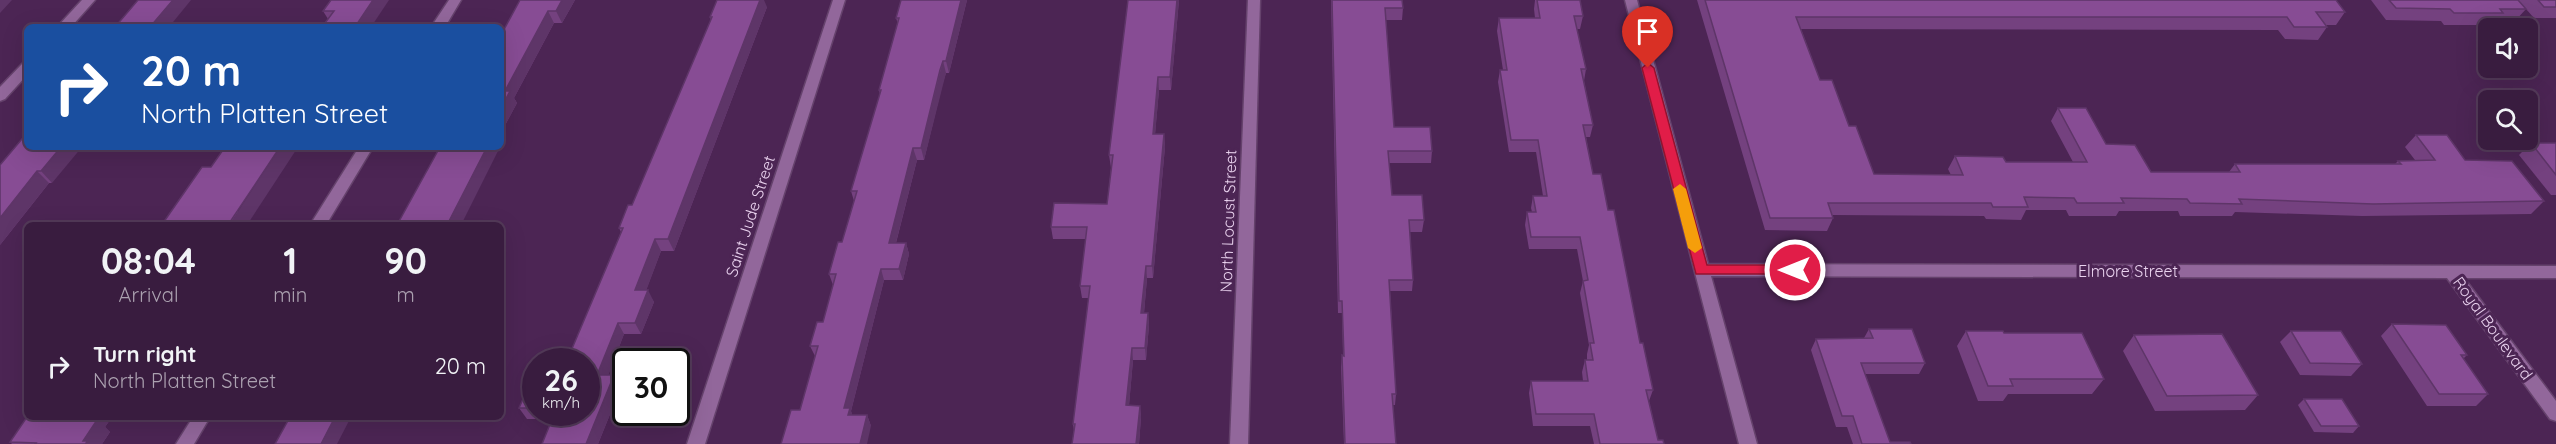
<!DOCTYPE html>
<style>
body{margin:0;font-family:Quicksand,sans-serif;background:#402546;color:#f1f3f6;height:100vh;display:flex;flex-direction:column;font-size:22px;white-space:nowrap}
*{box-sizing:border-box;margin:0}
p{font-size:20px;color:#aba1b0}
.icon{flex:none;width:33px;height:33px;fill:none;stroke:currentColor;stroke-width:2;stroke-linecap:round;stroke-linejoin:round}
.map{position:relative;flex:1;overflow:hidden}
.panel{position:absolute;left:24px;top:222px;width:480px;height:198px;display:flex;flex-direction:column;background:#391c3f;border-radius:9px;box-shadow:0 6px 24px #0002,0 0 0 2px #533a59}
.panel>*{flex:none}
.banner{position:absolute;left:24px;top:24px;width:480px;height:126px;border-radius:9px;box-shadow:0 6px 24px #0002,0 0 0 2px #533a59;background:#1a4fa0;color:#fff;overflow:hidden}
.tools{position:absolute;left:2478px;top:18px;display:grid;gap:12px}
.tools a{display:grid;place-items:center;width:60px;height:60px;border-radius:9px;background:#391c3f;box-shadow:0 6px 24px #0002,0 0 0 2px #533a59;font-size:30px}
.speed{position:absolute;left:522px;top:348px;display:flex;gap:12px;font-size:30px;font-weight:700;text-align:center}
.speed>*{display:grid;place-content:center;width:78px;height:78px;border-radius:50%;background:#391c3f;box-shadow:0 6px 24px #0002,0 0 0 2px #533a59;line-height:1}
.speed small{font-size:15px;font-weight:400}
.speed .limit{border:3px solid #111;border-radius:9px;background:#fff;color:#111}
.pin{position:absolute;display:grid;place-items:center;width:51px;height:51px;color:#fff;margin:-62px -26px;border-radius:50% 50% 50% 0;rotate:-45deg;box-shadow:0 0 6px #0007}
.pin .icon{rotate:45deg}
.me{position:absolute;width:66px;margin:-33px;rotate:270deg;stroke-linejoin:round;filter:drop-shadow(0 0 4px #0008)}
.turn{display:flex;align-items:center;gap:21px;height:126px;padding:0 18px;font-size:27px}
.turn .icon{width:78px;height:78px;stroke-width:2.5}
.turn b{display:block;font-size:42px;line-height:51px}
.eta{display:flex;justify-content:space-evenly;align-items:center;height:102px;text-align:center}
.eta b{font-size:36px;font-weight:700;line-height:42px}
ul{padding:0;list-style:none}
li{display:flex;align-items:center;gap:18px;height:84px;padding:0 18px}
li div{flex:1}
li b{display:block;font-size:22px}
li em{font-style:normal}
.map>svg:first-child{display:block}
.lines{fill:none;stroke-linecap:round;stroke-linejoin:round}
.street-casing{stroke:#65426c;stroke-width:3}
.street{fill:#92679b;fill-rule:evenodd}
.wall{fill:#74417f}
.shaded-wall{fill:#5e3568}
.building{fill:#874c94;stroke:#5e3568;stroke-width:1.5}
.route{fill:#e11d48;stroke:#92132f;stroke-width:1.5}
.slow{fill:#f59e0b}
.labels{text-anchor:middle;dominant-baseline:central;stroke-width:6;stroke-linejoin:round;paint-order:stroke}
.street-label{font-size:16px;fill:#ead3ef;stroke:#4c2554}
</style>
<div class="map">
<svg width="2556" height="444" viewBox="0 0 2556 444">
<rect width="100%" height="100%" fill="#4c2554"/>
<g class="lines">
<g class="street-casing">
<g id="street">
<path d="M82,0h13l-24,27h-14z"/>
<path d="M449,0h12l-16,27h-14z"/>
<path d="M833,0h12l-140,444h-18z"/>
<path d="M1248,0h12l-12,444h-18z"/>
<path d="M1625,0h12l71,264 848,2v12h-92l92,123v20l-6,-2 -103,-141 -736,-2 46,168h-18z"/>
<path d="M27,62v13l-22,24 -5,2v-14l22,-23z"/>
<path d="M359,147h14l-47,78h-16z"/>
<path d="M193,417h17l-16,27h-18z"/>
</g>
</g>
<use href="#street" class="street"/>
</g>
<g class="wall">
<path d="M389,0l-61,19 -5,-8z"/>
<path d="M520,0h55l-13,23h-8l-40,75 3,5 -15,28 3,6 -4,9v-111z"/>
<path d="M967,0l-18,73h-3l-3,9 -19,78h-7l-21,83h10l3,11 -6,26h-19l-33,131 1,4h15l4,11 -71,-16 15,-54 -5,-10 13,-24 10,-37 -4,-11 13,-32 12,-41 -3,-10 29,-97 -1,-4 19,-66 -2,-6z"/>
<path d="M1179,0l-8,90h-12l-4,44h9l1,13 -12,131h-6l-3,35h4l1,12 -3,35h-13l-4,45 11,1 1,11 -2,27h-67l2,-13 -1,-7 16,-126h-7l-2,-12 6,-47h-33l-2,-12 56,-23 4,-36 -2,-13z"/>
<path d="M1331,0h71l1,8 -1,12h-16l8,107 38,24 -1,12h-42l3,32 32,25 -2,12h-12l3,48 -1,11h-22l6,103 -1,11h-2l3,39h-52l-3,-77 1,-12 1,1 -1,-43h-4z"/>
<path d="M1535,0h45l3,16 -3,13h-3l9,40 -2,12 9,44 -3,12h-4l7,37 15,36 32,133 13,47 -4,11 9,39 6,4h-70l-4,-18h-57l-4,-33 2,-12h52l-1,-9 3,-12h2v-6l2,-9 -9,-52 3,-12 -6,-32h-48l-4,-24 2,-13h5l-1,-4 2,-12h10l-7,-44h-27l-11,-70 2,-12h3l-6,-39 2,-13h36l-1,-9z"/>
<path d="M1697,0h639l9,12 -9,13h-10l1,2 -9,13 -33,-1 -7,-9 -477,-1 19,51 29,46 25,48 77,1 -3,-6 7,-13 51,6h67l-22,-41 7,-13 48,36 45,28h78l6,-8h160l3,-3 17,-1 -10,-13 11,-12 128,66 -13,13 -169,2 -127,-4 -3,4h-52l-2,-5h-59l-3,5h-47l-3,-6h-40l-5,10 -35,-1 -2,-3 -152,-1 1,3 -6,13 -62,-1z"/>
<path d="M2371,0h147l8,9 -11,12h-18l-4,4h-49l-3,-4 -55,-1z"/>
<path d="M2518,0h38v18h-22z"/>
<path d="M767,7l-93,244h-13l-15,39 8,12 -13,32h-17l-16,41 13,12 -23,57h-56l10,-25h-25l-8,-11 17,-36v40h50l-15,-61 50,-119 -2,-4 13,-23 79,-185 -1,-3z"/>
<path d="M27,133l25,50h-3l-49,62z"/>
<path d="M2531,143h25v52h-5l-32,-40z"/>
<path d="M211,167l36,58h-82l-2,-2z"/>
<path d="M2392,324l75,31 -4,4 25,35 -12,12h-49l-46,-70z"/>
<path d="M1869,329l56,34 -6,11h-54l25,68 21,2h-58l-6,-17h-11l-25,-77 5,-11 48,-1z"/>
<path d="M1966,331l38,2 100,46 -12,15h-84l-5,7h-25l-21,-55z"/>
<path d="M2291,331l71,33 -11,12 -51,-1 -20,-33z"/>
<path d="M2134,335l124,60 -13,15 -90,1 -32,-60z"/>
<path d="M2304,399l55,27 -6,7 -39,-1 -16,-27z"/>
<path d="M27,417h85l-7,10 5,5 -8,12h-90l-2,-2z"/>
</g>
<g class="shaded-wall">
<path d="M0,0h12l-12,13z"/>
<path d="M173,0h18l-22,27h-19z"/>
<path d="M373,0h16l-18,27h-16z"/>
<path d="M562,0h13l-13,23 -6,-12z"/>
<path d="M758,0h6l3,7 -93,244 -6,-12z"/>
<path d="M961,0h6l-18,73 -3,-12z"/>
<path d="M1177,0h2l-8,90 -1,-13z"/>
<path d="M548,11l6,12 -40,75 3,5 -15,28 3,6 -4,9v-38l4,-17z"/>
<path d="M943,61l3,12 -22,87 -3,-12z"/>
<path d="M1158,77l1,13 -5,57 -1,-13z"/>
<path d="M1164,134l1,13 -12,131 -1,-12z"/>
<path d="M61,147h21l-30,36 -11,-12z"/>
<path d="M280,147h18l-51,78h-18z"/>
<path d="M487,147h13l-39,78h-14z"/>
<path d="M913,148l4,12 -24,94 -4,-11z"/>
<path d="M37,171l12,12 -49,62v-27z"/>
<path d="M655,239l6,12 -19,51 -7,-12z"/>
<path d="M906,243l3,11 -6,26 -4,-11z"/>
<path d="M1146,266l1,12 -4,47 -2,-12z"/>
<path d="M881,269l3,11 -33,131 3,9 -2,6 -8,-18z"/>
<path d="M648,290l6,12 -13,32 -6,-11z"/>
<path d="M1148,313l1,12 -3,35 -1,-12z"/>
<path d="M618,323l6,11 -20,53 -7,-12z"/>
<path d="M1132,348l1,12 -5,57 -2,-12z"/>
<path d="M614,375l7,12 -23,57h-12z"/>
<path d="M1140,406l1,11 -2,27h-3z"/>
<path d="M867,415l4,11 -4,18h-7z"/>
<path d="M91,417h21l-7,10 5,5 -8,12h-17l-2,-3 6,-21z"/>
<path d="M335,417h16l-14,27h-16z"/>
</g>
<g class="building">
<path d="M138,0h35l-23,27h-35z"/>
<path d="M331,0h42l-18,27h-33l12,-16h-11z"/>
<path d="M520,0h42l-6,11h-8l-43,80h5l-9,17v-73z"/>
<path d="M717,0h43l-92,239h-13l-20,51h13l-13,33h-17l-21,52h17l-28,69h-44l13,-32h31v-50h-28l4,-11h9l52,-123h-4l9,-23h4l80,-188h-2z"/>
<path d="M901,0h60l-15,61h-3l-3,9 -19,78h-8l-24,95h17l-7,26h-18l-37,139h6l-2,7h19l-7,29h-79l10,-34h9l18,-64h-8l7,-24h6l13,-48h-7l9,-32h4l15,-51h-6l30,-101h-2l20,-72h-3z"/>
<path d="M1128,0h49l-7,77h-12l-5,57h11l-12,132h-6l-5,47h7l-3,35h-13l-6,57 14,1 -4,38h-64l3,-20h-2l17,-138h-10l7,-59h-36l3,-24 53,1 6,-49h-4z"/>
<path d="M1332,0h70l1,8h-18l9,119h36l2,24h-44l4,44h30l2,25h-15l4,60h-24l7,114h-4l4,50h-51l-3,-89 2,1 -2,-55h-3z"/>
<path d="M1537,0h43l3,16h-9l12,53h-5l12,56h-10l10,49h8l7,36h6l26,133h3l10,47h-7l12,50h5l1,4h-64l-6,-30h-58l-5,-33h57l-3,-21h8l-3,-17h4l-11,-62 5,-1 -8,-43h-49l-4,-25h9l-3,-16h14l-9,-56h-27l-11,-70h7l-8,-52h41z"/>
<path d="M1705,0h631l9,12h-29l11,15h-33l-7,-10h-491l24,63h12l17,46h7l18,48 89,1 -8,-19 48,1 3,5h81l-29,-54h28l20,36 29,1 16,27h89l-5,-8h166l-3,-3 37,-1 -19,-25h31l18,25 47,1 32,40 -171,3 -134,-5 3,5 -52,-1 -3,-4 -66,-1 3,5h-47l-3,-5 -50,-1 4,10h-35l-2,-4h-163l5,15h-63z"/>
<path d="M2389,0h129l8,9h-26l3,4h-49l-4,-4 -54,-1z"/>
<path d="M2538,0h18v7h-12z"/>
<path d="M27,133v14h34l-20,24h-4l-37,47v-53z"/>
<path d="M2531,143h25v32z"/>
<path d="M225,147h55l-52,78h-52l2,-3 -15,1 39,-56h9z"/>
<path d="M440,147h47l-40,78h-50z"/>
<path d="M2392,324l54,1 21,30h-6l27,39h-49z"/>
<path d="M1869,329h43l13,34h-64l29,79h20l1,2h-49l-9,-28h-11l-26,-77 57,-1z"/>
<path d="M1966,331h37l1,2h78l22,46h-94l3,7h-25z"/>
<path d="M2291,331h50l21,33 -52,-1z"/>
<path d="M2222,334l36,61 -91,1 -33,-61z"/>
<path d="M535,372l1,36h-17z"/>
<path d="M2304,399h38l17,27h-38z"/>
<path d="M27,417h64l-2,3h8l-14,21h5l-3,3h-50l1,-1 -26,-1z"/>
<path d="M290,417h45l-14,27h-46z"/>
</g>
<path class="route" d="M1648,63l6,5 53,197h88l7,5 -2,4h-104l-54,-206z"/>
<path class="slow" d="M1680,184l6,5 16,59 -7,5 -7,-5 -15,-59z"/>
<g class="labels">
<g class="street-label">
<text transform="translate(750 216) rotate(-72)">Saint Jude Street</text>
<text transform="translate(1228 221) rotate(-88)">North Locust Street</text>
<text x="2128" y="271">Elmore Street</text>
<text transform="translate(2493 328) rotate(54)">Royal Boulevard</text>
</g>
</g>
</svg>
<div class="tools">
<a><svg class="icon" aria-label="sound" viewBox="0 0 24 24"><path d="M4 9h4l5-4v14l-5-4H4zM17 9q2 3 0 6"/></svg></a>
<a><svg class="icon" aria-label="search" viewBox="0 0 24 24"><circle cx="10" cy="10" r="6"/><path d="M15 15l6 6"/></svg></a>
</div>
<div class="speed"><div>26<small>km/h</small></div><div class="limit">30</div></div>
<div class="pin" style="left:1648px;top:68px;background:#d93025"><svg class="icon" aria-label="arrive" viewBox="0 0 24 24"><path d="M6 21V4h12l-3 4 3 4H6"/></svg></div>
<svg class="me" style="left:1795px;top:270px" viewBox="-20 -20 40 40"><circle r="17" fill="#e11d48" stroke="#fff" stroke-width="3"/><path d="M0-11L8 9 0 5-8 9z" fill="#fff"/></svg>
<div class="banner">
<div class="turn"><svg class="icon" aria-label="right" viewBox="0 0 24 24"><path d="M7 20v-9h11M14 6l5 5-5 5"/></svg><div><b>20 m</b>North Platten Street</div></div>
</div>
<section class="panel">
<div class="eta">
<div><b>08:04</b><p>Arrival</p></div>
<div><b>1</b><p>min</p></div>
<div><b>90</b><p>m</p></div>
</div>
<ul>
<li><svg class="icon" aria-label="right" viewBox="0 0 24 24"><path d="M7 20v-9h11M14 6l5 5-5 5"/></svg><div><b>Turn right</b><p>North Platten Street</p></div><em>20 m</em></li>
</ul>
</section>
</div>
